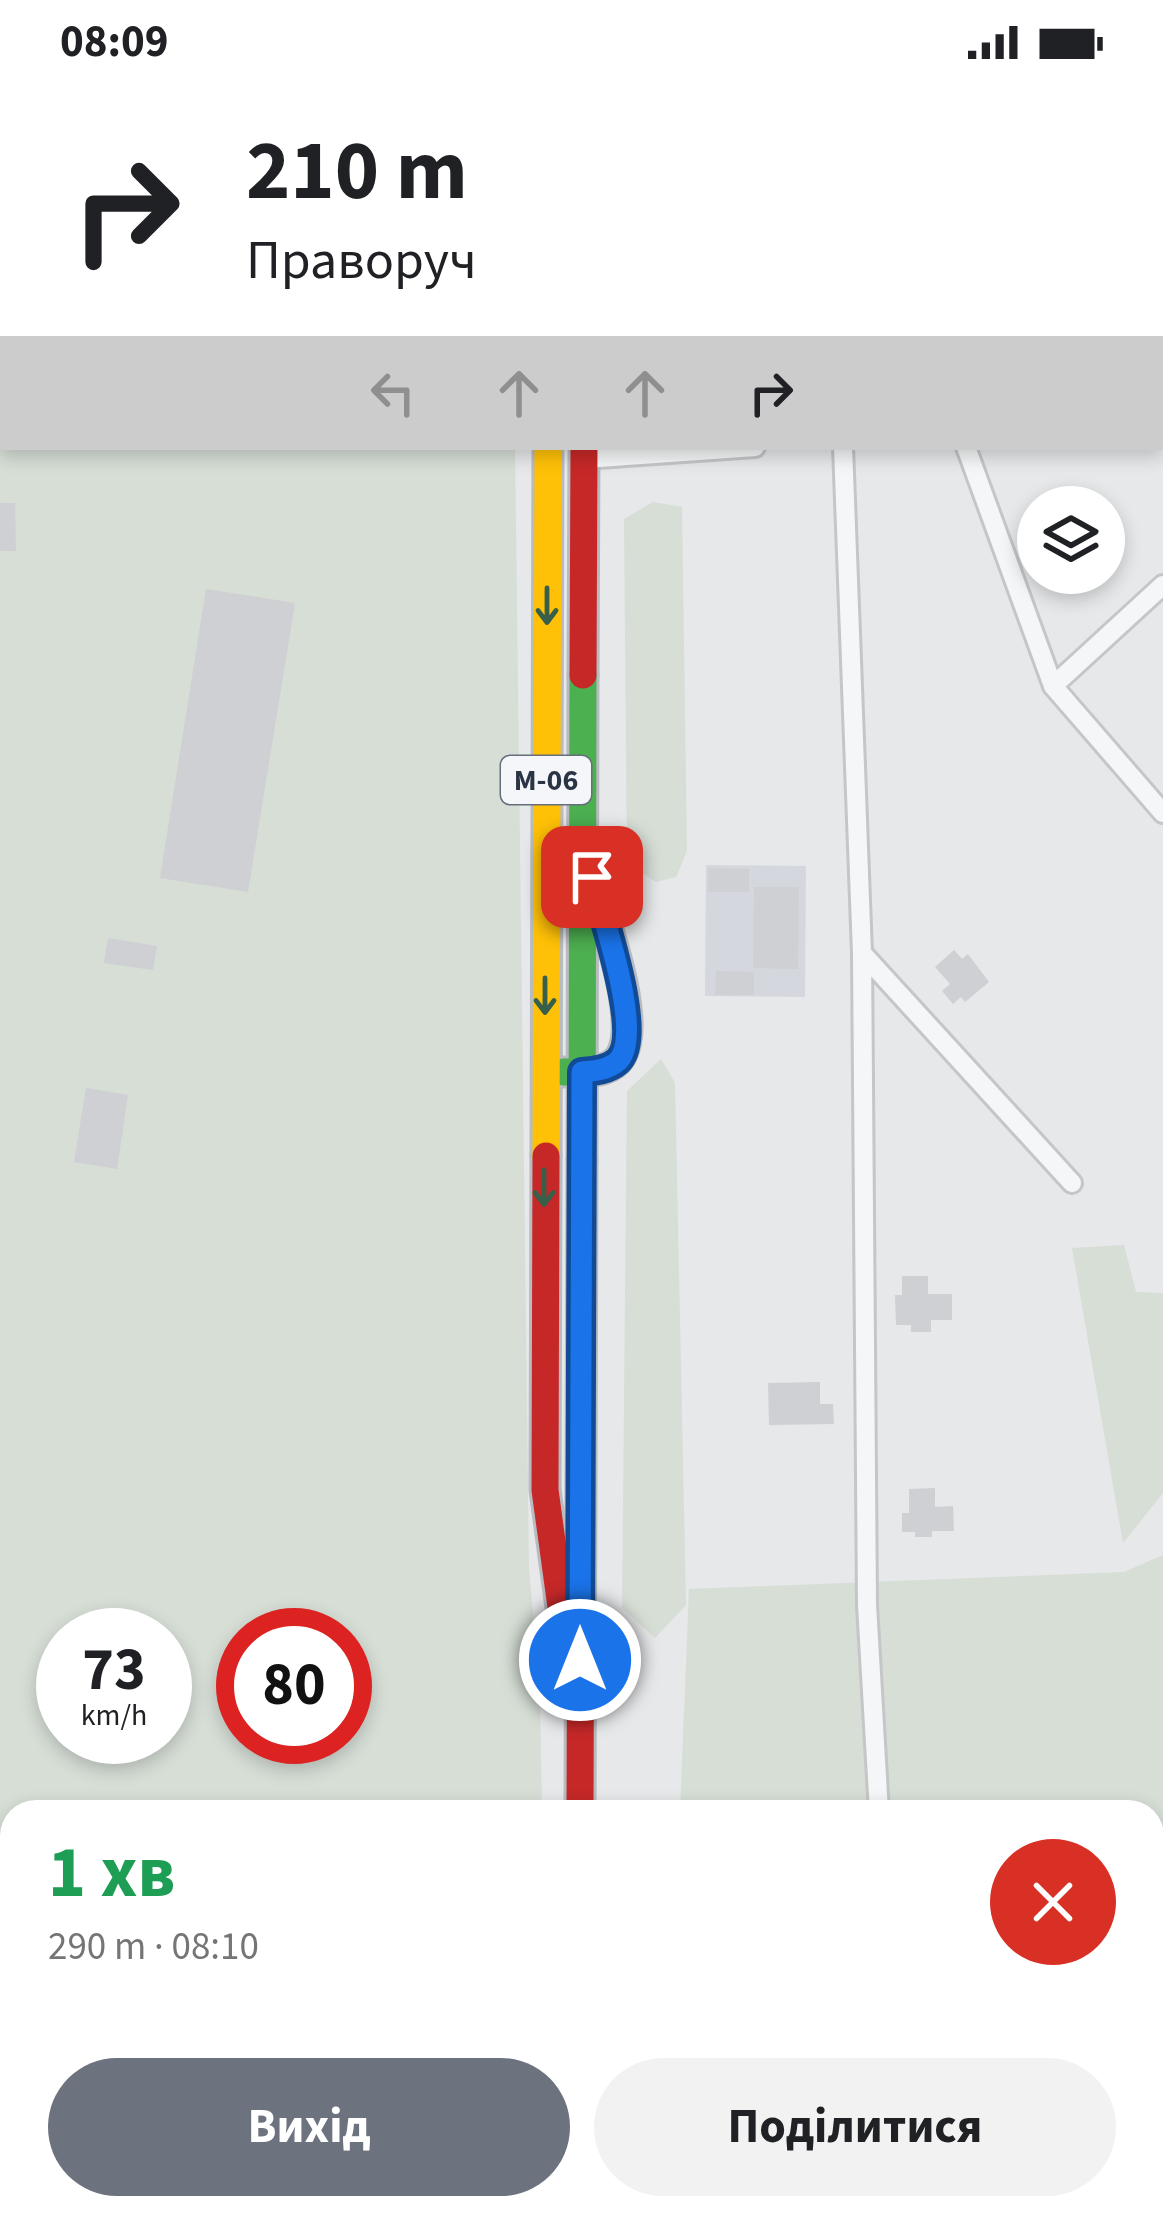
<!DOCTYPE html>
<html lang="uk">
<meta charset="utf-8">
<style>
body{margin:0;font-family:"Source Sans 3",sans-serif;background:#f2f2f2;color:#202124;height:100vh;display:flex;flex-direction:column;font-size:45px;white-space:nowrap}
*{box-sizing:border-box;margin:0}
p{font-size:39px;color:#757577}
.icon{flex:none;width:66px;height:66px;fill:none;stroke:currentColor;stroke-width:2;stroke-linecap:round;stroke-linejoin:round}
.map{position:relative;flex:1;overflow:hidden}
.drawer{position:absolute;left:0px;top:1716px;width:1164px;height:420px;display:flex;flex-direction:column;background:#fff;border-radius:36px 36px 0 0;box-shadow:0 6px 18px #0003}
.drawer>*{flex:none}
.top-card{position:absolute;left:0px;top:0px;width:1164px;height:366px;box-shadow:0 6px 18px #0003;background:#fff;color:#202124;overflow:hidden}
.buttons{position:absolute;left:1017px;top:402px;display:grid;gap:24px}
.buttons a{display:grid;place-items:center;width:108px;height:108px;border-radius:50%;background:#fff;box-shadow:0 6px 18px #0003;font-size:60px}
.speed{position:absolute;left:36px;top:1524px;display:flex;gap:24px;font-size:60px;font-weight:700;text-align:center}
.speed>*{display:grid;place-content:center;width:156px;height:156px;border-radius:50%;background:#fff;box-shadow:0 6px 18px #0003;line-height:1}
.speed small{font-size:30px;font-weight:400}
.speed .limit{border:18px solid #d22;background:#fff;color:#111}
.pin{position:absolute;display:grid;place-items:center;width:102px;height:102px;color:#fff;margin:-51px;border-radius:24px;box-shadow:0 6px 18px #0006}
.me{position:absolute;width:132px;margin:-66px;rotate:0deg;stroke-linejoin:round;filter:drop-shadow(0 0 9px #0008)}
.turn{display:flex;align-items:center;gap:42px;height:252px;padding:0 48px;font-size:54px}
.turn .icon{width:156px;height:156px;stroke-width:2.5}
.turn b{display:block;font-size:84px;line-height:102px}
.lanes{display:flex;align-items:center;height:114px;padding:0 48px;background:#0003;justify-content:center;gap:60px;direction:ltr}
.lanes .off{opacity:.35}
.round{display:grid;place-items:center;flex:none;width:126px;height:126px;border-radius:63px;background:#f2f2f2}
.overview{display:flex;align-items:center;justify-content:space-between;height:204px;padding:0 48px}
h1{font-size:72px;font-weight:700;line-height:90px;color:#1e9e55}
.cta{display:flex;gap:24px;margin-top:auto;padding:24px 48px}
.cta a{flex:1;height:138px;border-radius:72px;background:#6c737f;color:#fff;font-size:48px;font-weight:700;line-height:138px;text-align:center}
.cta a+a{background:#f2f2f2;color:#202124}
.status{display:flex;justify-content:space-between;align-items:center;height:84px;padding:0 60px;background:#fff;direction:ltr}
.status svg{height:33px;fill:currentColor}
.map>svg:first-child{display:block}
.built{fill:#d4d7dd}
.green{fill:#d6ded6;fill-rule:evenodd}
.building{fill:#ced0d3}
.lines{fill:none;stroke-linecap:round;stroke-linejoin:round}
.street-casing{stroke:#c4c6c8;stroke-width:24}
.fast-casing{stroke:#b8bbbf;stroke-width:33}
.slow-casing{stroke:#b8bbbf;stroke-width:33}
.jam-casing{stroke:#b8bbbf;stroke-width:33}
.street{stroke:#f5f6f7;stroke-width:18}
.fast{stroke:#4caf50;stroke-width:27}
.slow{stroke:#ffc107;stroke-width:27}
.jam{stroke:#c62828;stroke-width:27}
.oneway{stroke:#375f49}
.route-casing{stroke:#114b97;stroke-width:30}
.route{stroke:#1a73e8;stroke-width:21}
.labels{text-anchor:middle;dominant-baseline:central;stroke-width:10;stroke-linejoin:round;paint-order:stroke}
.shield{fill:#f4f6f9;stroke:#676e7b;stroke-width:3}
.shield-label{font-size:30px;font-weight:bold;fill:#2b3445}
</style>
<div class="status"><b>08:09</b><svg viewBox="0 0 49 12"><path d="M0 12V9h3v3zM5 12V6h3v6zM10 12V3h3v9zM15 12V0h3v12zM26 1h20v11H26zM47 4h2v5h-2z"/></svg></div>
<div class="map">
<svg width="1163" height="2136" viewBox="0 0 1163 2136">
<rect width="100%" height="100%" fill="#e6e8ea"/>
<path class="built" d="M706,781l100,1 -1,131 -100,-1z"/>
<g class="green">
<path d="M0,0h514l-511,3v360h512l14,1121 11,128 2,116h-530v396h536v12h-548zM63,1551h102v102h-102zM243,1551h102v102h-102z"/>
<path d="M653,418l29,5 5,344 -11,26 -20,5 -29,-19 -3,-344z"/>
<path d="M661,975l14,24 11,522 -31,33 -33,-30 5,-517z"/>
<path d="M1124,1161l12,47 27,1v200l-40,50 -51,-295z"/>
<path d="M1163,1471v414l-11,2v-159h-472l9,-223 435,-17z"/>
<path d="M1016,2124h50l4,12h-93z"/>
</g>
<g class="building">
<path d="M0,419h15l1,48h-16z"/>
<path d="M206,505l89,14 -47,289 -88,-14z"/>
<path d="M708,784l41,1v23h-41z"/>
<path d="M754,803h45l-1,82 -45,-1z"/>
<path d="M108,854l49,8 -4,24 -49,-7z"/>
<path d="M954,866l8,9 6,-5 21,28 -24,20 -4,-5 -8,7 -11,-13 8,-7 -15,-17z"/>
<path d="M716,887l38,1v23h-39z"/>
<path d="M86,1004l42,7 -11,74 -43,-7z"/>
<path d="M902,1192h26v18h24v26h-21v12h-20v-7h-15l-1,-30h7z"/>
<path d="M820,1298v22h13l1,20 -65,1 -1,-42z"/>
<path d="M935,1404v19l18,-1 1,25h-22v6h-17v-5h-13v-19h7v-24z"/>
</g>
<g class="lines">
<g class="street-casing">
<g id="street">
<path d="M820,0l1,3"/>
<path d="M1161,252l2,-1"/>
<path d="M843,363l19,506 5,652 12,207"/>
<path d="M966,363l87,239 110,127"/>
<path d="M584,375l171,-12"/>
<path d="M1053,602l110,-101"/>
<path d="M862,869l210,230"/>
</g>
</g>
<g class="fast-casing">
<g id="fast">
<path d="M564,988c17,0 41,2 54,-12 27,-31 -13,-136 -23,-173"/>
<path d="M582,1076l1,-485"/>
</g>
</g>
<g class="slow-casing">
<g id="slow">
<path d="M584,0v3"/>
<path d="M546,1072l2,-709"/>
</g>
</g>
<g class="jam-casing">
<g id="jam">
<path d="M548,0v3"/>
<path d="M583,591l1,-228"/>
<path d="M546,1072l-1,334 19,139"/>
<path d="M580,1728l2,-652"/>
<path d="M575,2124v12"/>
</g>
</g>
<use href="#street" class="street"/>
<use href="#fast" class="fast"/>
<use href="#slow" class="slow"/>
<use href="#jam" class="jam"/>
</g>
<defs><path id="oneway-shaft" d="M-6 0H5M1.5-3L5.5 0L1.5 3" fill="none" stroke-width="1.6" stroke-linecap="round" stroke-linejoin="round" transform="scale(3)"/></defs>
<g class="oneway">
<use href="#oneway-shaft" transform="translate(547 522) rotate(90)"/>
<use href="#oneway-shaft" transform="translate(545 912) rotate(90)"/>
<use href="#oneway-shaft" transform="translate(544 1104) rotate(90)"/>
</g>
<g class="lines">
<g class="route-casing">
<path id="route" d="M580,1576l2,-588c12,-1 26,-2 36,-11 27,-26 -17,-149 -26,-184"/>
</g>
<use href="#route" class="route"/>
</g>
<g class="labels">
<rect class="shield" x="501" y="672" width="90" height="48" rx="9"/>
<g class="shield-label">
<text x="546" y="696">М-06</text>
</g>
</g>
</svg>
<div class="buttons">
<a><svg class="icon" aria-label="layers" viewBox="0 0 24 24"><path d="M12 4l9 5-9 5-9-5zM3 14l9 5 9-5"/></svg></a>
</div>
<div class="speed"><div>73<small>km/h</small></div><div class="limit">80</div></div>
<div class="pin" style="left:592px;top:793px;background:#d93025"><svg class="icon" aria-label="arrive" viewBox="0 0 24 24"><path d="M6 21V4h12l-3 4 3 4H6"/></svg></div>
<svg class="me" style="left:580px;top:1576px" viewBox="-20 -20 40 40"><circle r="17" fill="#1a73e8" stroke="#fff" stroke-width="3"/><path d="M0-11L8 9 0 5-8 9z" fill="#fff"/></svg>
<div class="top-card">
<div class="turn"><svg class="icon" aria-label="right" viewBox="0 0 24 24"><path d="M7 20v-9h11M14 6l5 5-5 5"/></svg><div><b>210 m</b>Праворуч</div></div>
<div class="lanes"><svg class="icon off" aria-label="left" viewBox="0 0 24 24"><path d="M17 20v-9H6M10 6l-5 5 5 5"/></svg><svg class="icon off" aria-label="ahead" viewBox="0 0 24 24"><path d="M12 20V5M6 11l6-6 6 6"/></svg><svg class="icon off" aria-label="ahead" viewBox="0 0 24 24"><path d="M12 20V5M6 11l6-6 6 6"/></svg><svg class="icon" aria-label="right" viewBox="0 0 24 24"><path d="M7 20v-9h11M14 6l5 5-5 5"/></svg></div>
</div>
<section class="drawer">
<div class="overview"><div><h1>1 хв</h1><p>290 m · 08:10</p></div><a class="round" style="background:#d93025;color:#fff"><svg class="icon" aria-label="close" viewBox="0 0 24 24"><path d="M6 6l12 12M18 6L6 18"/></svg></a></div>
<div class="cta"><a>Вихід</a><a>Поділитися</a></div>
</section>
</div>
